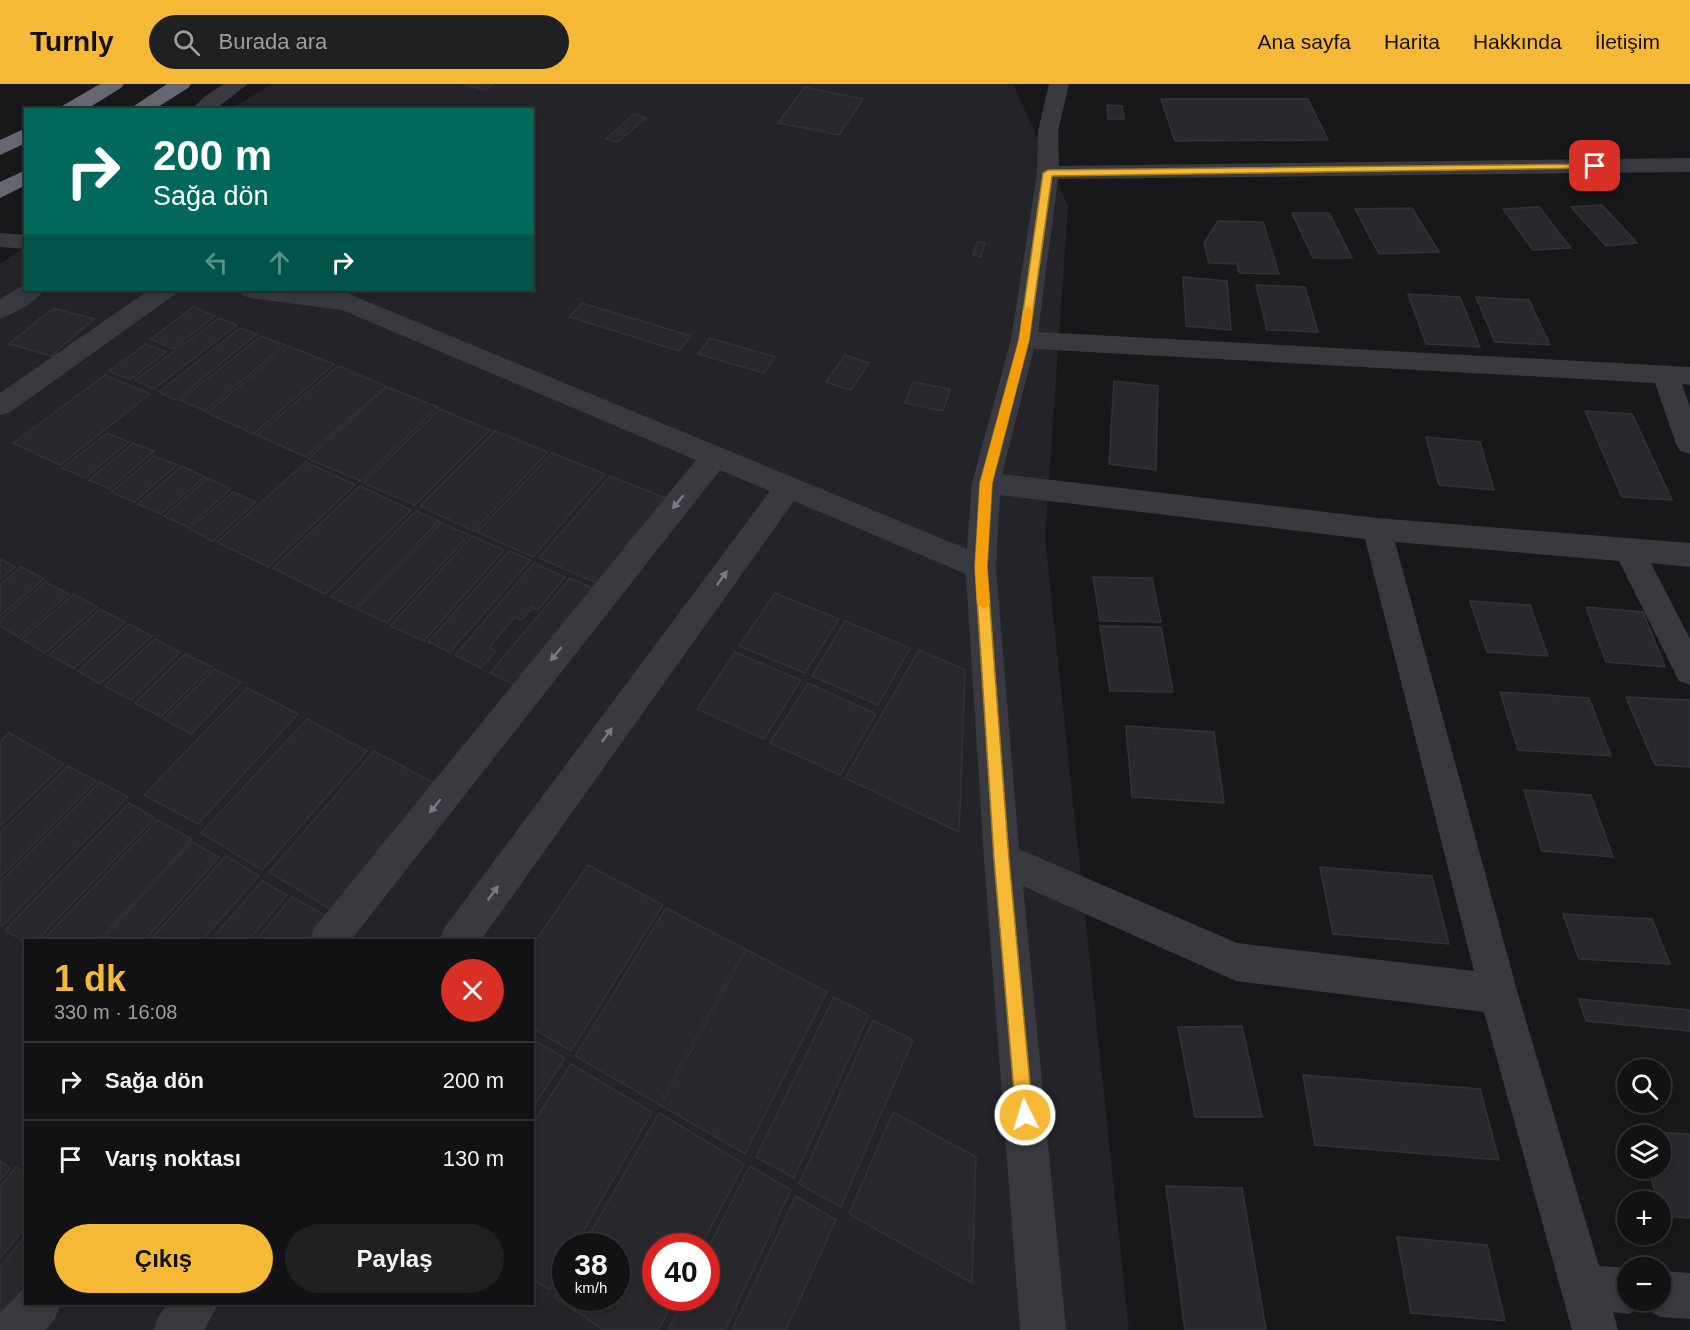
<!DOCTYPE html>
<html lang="tr">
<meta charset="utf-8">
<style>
body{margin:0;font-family:Helvetica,sans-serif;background:#1f2022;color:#f1f3f6;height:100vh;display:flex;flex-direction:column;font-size:22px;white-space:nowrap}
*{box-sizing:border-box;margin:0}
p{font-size:20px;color:#9c9ea0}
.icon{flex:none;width:33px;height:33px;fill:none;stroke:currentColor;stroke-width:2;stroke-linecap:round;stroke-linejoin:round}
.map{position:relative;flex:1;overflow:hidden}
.sheet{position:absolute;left:24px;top:855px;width:510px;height:366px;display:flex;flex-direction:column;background:#121214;border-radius:0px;box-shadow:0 3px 9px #0003,0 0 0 2px #313234}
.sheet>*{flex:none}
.banner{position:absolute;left:24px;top:24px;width:510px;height:183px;border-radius:0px;box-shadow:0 3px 9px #0003,0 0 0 2px #313234;background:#00695c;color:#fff;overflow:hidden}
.buttons{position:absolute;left:1617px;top:975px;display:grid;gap:12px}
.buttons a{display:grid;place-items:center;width:54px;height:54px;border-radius:50%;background:#121214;box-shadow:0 3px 9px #0003,0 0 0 2px #313234;font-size:30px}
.speed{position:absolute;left:552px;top:1149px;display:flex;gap:12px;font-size:30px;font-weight:700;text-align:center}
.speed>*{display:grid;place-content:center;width:78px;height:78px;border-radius:50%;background:#121214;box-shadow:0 3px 9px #0003,0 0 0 2px #313234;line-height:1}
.speed small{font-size:15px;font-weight:400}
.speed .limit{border:9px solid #d22;background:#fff;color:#111}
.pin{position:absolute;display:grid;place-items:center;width:51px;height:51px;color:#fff;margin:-26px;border-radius:12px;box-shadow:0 3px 9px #0006}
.me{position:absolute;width:66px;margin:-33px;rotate:355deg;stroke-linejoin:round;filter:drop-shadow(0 0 4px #0008)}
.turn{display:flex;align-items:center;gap:21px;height:126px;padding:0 30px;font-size:27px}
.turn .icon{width:78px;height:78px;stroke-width:2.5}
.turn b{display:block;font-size:42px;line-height:51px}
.lanes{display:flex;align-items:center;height:57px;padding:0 30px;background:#0003;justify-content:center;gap:30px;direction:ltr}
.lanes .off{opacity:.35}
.round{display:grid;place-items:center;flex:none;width:63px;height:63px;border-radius:32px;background:#1f2022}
.head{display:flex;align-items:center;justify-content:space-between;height:102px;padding:0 30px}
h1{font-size:36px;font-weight:700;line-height:45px;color:#f6b935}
.action{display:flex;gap:12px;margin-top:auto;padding:12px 30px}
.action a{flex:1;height:69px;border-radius:36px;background:#f6b935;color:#111;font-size:24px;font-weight:700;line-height:69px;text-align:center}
.action a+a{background:#1f2022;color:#f1f3f6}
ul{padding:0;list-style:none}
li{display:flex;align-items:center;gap:18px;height:78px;padding:0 30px;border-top:2px solid #313234}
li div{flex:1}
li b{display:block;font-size:22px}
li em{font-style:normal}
header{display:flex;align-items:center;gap:36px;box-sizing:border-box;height:84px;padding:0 30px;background:#f6b935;color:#111}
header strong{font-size:28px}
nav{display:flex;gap:33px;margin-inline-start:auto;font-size:21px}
.search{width:420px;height:54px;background:#1f2022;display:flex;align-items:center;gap:15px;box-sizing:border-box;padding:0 21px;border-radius:33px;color:#9c9ea0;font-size:22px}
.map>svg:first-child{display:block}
.built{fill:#242428;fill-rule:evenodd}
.building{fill:#29282c;stroke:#333237;stroke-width:1.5}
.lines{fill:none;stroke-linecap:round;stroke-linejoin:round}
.minor{fill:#393a40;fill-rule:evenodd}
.highway{fill:#656871;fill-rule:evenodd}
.oneway{fill:#787a84}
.route{fill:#f6b935;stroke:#a07822;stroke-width:1.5}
.slow{fill:#f59e0b}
</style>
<header>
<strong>Turnly</strong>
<div class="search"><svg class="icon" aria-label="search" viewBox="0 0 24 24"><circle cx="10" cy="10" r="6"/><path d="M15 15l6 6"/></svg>Burada ara</div>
<nav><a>Ana sayfa</a><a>Harita</a><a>Hakkında</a><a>İletişim</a></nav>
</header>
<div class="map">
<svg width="1690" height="1246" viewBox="0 0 1690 1246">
<rect width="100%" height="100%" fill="#18181b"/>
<path class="built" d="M271,0h742l55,122 -23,332 84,792h-1129v-1066l25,-17 1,43h506v-180l-300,-1zM26,856h506v364h-506zM566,1162h50v52h-50zM656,1162h50v52h-50z"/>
<g class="building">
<path d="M463,0h30l-8,6z"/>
<path d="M805,3l58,12 -24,36 -61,-12z"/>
<path d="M1161,15h147l20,41 -153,1z"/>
<path d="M1107,21l15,1 2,13h-16z"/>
<path d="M634,30l12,4 -28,24 -12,-3z"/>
<path d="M1602,121l35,38 -31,3 -35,-39z"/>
<path d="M1539,123l32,41 -38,2 -30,-41z"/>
<path d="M1412,124l27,44 -60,2 -24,-45z"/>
<path d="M1292,129h37l23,45h-39z"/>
<path d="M1218,137l45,1 16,52 -40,-1 -2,-9 -28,-1 -5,-20z"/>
<path d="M977,158l8,1 -4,14 -8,-2z"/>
<path d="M1183,193l44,4 4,49 -45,-4z"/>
<path d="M1256,201l49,2 13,45 -51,-2z"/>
<path d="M1408,210l52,3 20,50 -54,-3z"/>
<path d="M1476,213l53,3 21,45 -55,-3z"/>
<path d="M582,219l109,33 -12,15 -110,-34z"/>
<path d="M193,223l22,9 -42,33 -22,-10z"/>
<path d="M53,224l41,11 -43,37 -42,-12z"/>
<path d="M219,234l18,7 -83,64 -19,-9z"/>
<path d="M240,244l17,6 -81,66 -17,-8z"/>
<path d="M261,252l24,9 -80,66 -25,-11z"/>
<path d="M710,254l65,19 -11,16 -66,-19z"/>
<path d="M146,260l20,8 -36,28 -21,-9z"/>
<path d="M288,262l46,18 -80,70 -47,-21z"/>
<path d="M845,271l24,8 -18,27 -25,-8z"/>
<path d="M338,282l48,20 -80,71 -49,-22z"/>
<path d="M105,291l45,19 -90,71 -47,-22z"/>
<path d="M1114,297l44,5 -2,84 -47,-6z"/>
<path d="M913,298l37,7 -7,22 -38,-8z"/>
<path d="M387,303l51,20 -77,74 -53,-22z"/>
<path d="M440,325l50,21 -75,75 -52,-22z"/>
<path d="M1585,327l47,3 40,86 -50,-3z"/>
<path d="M495,347l53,21 -74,79 -54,-25z"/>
<path d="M107,349l22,9 -44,36 -23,-10z"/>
<path d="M1426,353l54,5 14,48 -55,-5z"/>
<path d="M133,359l21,8 -44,38 -21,-9z"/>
<path d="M552,369l53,21 -72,83 -56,-25z"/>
<path d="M154,372l23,9 -43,37 -23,-10z"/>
<path d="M306,378l49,23 -87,82 -51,-25z"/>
<path d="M182,382l23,11 -44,37 -23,-10z"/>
<path d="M610,392l56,22 -69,85 -58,-25z"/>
<path d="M208,394l23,11 -43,38 -24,-11z"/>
<path d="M360,402l51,24 -86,84 -52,-26z"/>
<path d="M233,408l23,10 -43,39 -24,-12z"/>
<path d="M416,427l23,10 -84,87 -24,-11z"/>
<path d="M441,439l28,12 -82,88 -30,-14z"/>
<path d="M472,452l32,14 -80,91 -34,-15z"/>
<path d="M509,467l22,9 -81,92 -22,-10z"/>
<path d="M0,475l15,8 -15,12z"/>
<path d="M534,479l31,14 -27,33 -6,-3 -10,13 -7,-3 -26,30 7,4 -15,17 -26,-13z"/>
<path d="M21,483l23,12 -44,37v-32z"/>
<path d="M1093,493l59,1 9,44 -61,-1z"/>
<path d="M570,494l24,11 -79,96 -25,-12z"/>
<path d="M45,498l24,12 -50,43 -19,-11v-6z"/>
<path d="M775,509l64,26 -34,54 -66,-27z"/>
<path d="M74,510l23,13 -52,46 -24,-14z"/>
<path d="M1470,517l60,4 18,51 -61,-4z"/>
<path d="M1586,523l57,5 22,55 -59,-5z"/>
<path d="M100,525l25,13 -51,46 -25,-13z"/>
<path d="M845,537l65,27 -32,57 -66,-29z"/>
<path d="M129,540l23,12 -52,48 -22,-13z"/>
<path d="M1100,542l61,1 12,65 -63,-1z"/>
<path d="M155,555l25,13 -49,48 -27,-14z"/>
<path d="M919,566l46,20 -6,162 -114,-54z"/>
<path d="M735,568l66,28 -37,59 -67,-30z"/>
<path d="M185,570l27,13 -51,50 -26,-14z"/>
<path d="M214,585l27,13 -50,52 -27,-15z"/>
<path d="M808,599l68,31 -36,61 -70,-32z"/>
<path d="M247,604l51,26 -100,110 -54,-29z"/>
<path d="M1500,608l89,6 22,58 -93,-6z"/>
<path d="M1626,613l64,3v67l-35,-2z"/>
<path d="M307,635l60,32 -105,119 -61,-37z"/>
<path d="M1126,642l88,6 10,71 -92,-6z"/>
<path d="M9,649l55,31 -64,62v-84z"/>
<path d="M374,667l62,33 -103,127 -64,-39z"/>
<path d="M68,682l28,15 -96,96v-44z"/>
<path d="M100,698l28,15 -126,129 -2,-1v-43z"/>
<path d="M1524,706l67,5 22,62 -71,-6z"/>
<path d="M129,719l26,15 -118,122h-11v3l-21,-13z"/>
<path d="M157,736l35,19 -93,101h-56z"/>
<path d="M192,758l27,15 -74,83h-43z"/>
<path d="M226,772l33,20 -57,64h-52z"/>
<path d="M588,781l75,40 -92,146 -39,-23v-82z"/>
<path d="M1320,783l112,9 17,68 -116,-10z"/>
<path d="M262,797l25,14 -38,45h-38z"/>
<path d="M292,813l38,21 -18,22h-56z"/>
<path d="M666,824l79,41 -83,148 2,2 83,-149 80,42 -82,162 -170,-98z"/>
<path d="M1563,830l89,5 18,45 -91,-5z"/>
<path d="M834,913l35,18 -75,163 -38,-21z"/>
<path d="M1579,915l111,11v21l-104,-10z"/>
<path d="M873,936l40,20 -72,167 -42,-23z"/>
<path d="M1242,942l20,91h-67l-17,-90z"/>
<path d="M532,955l33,19 -33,51z"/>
<path d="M571,980l81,48 -77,134h-9v17l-16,27 -18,-11v-154z"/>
<path d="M1303,991l177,14 19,71 -184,-15z"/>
<path d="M893,1028l83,45 -4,126 -123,-69z"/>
<path d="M659,1029l85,51 -43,82h-45v52h19l-17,32h-54l-50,-33 12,-21v22h50v-52h-33z"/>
<path d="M1634,1047l56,3v84l-26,-2 -17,-48h13v-32h-24z"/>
<path d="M0,1077l10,8 -10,11z"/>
<path d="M750,1082l41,24 -66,140h-57l16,-32h22v-45z"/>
<path d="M16,1083l10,7v53l-26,31v-71z"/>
<path d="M1166,1102l76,2 24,142h-81z"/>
<path d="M796,1112l40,24 -50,110h-54z"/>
<path d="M26,1152v62l-26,32v-63z"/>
<path d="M1397,1153l90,8 18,76 -94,-8z"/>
</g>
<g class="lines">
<g class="minor">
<path d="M224,0h24l-34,26h-23l14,-14z"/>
<path d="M1049,0h20l-11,47 1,35 631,-8v14l-632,7 -20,153 652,35v18l-8,-1 8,23v47l-10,-3 -4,-7 -21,-61 -621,-34 -32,125 375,44 313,25v24l-39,-4 39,76v46l-11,-4 -60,-120 -224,-19 123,452 81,272 29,2v32h32v-29l30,2v46l-30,-2 -17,-10 -15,7 -15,-2 5,18h-46l-88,-318 -248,-31 -213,-95 43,444h-46l-36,-471 -18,-285 -172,-73 -313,439h-42l6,-13 325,-436 -50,-21 -369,470h-42l6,-13 381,-467 -354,-150 -91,-12 -9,-3 -3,-5h105l12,7 611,252 5,-66 39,-143 26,-167 1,-42zM1000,411l365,44 109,432 -237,-28 -218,-94 -23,-282z"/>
<path d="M0,149l26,2v14l-26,-2z"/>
<path d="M26,200v6h18c-8,12 -30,24 -44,28v-19z"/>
<path d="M149,206h28l-3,5 -165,118 -9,2v-22z"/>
<path d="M26,1202v18h35l-7,16 -8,10h-46v-17z"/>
<path d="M167,1220h51l-14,26h-51l7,-16z"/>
</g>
<g class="highway">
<path d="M100,0h24l-3,4 -36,22h-26l3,-4z"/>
<path d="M167,0h24l-3,4 -35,22h-25z"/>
<path d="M26,44v15l-26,12v-15z"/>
<path d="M26,86v15l-26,13v-16z"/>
</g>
</g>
<defs><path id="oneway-solid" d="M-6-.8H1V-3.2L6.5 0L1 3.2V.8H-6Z" transform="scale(1.5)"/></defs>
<g class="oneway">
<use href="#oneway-solid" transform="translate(678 418) rotate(129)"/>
<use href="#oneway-solid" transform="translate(722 494) rotate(-54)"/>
<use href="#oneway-solid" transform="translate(556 570) rotate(129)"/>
<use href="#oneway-solid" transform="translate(607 651) rotate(-54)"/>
<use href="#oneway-solid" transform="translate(435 722) rotate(129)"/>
<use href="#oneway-solid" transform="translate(493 809) rotate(-54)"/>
</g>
<path class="route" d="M1595,80l4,2 -1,2 -546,8 -23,164 -37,143 -5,84 22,292 24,256 -2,6 -6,3 -6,-3 -3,-6 -22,-256 -19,-292 5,-84 39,-143 24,-167 5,-3z"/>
<path class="slow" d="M1028,222l5,4 -4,30 -37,143 -5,84 3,37 -6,5 -7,-5 -2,-37 5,-84 39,-143 4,-30z"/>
</svg>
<div class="buttons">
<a><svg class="icon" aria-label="search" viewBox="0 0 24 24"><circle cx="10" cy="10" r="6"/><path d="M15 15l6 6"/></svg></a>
<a><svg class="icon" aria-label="layers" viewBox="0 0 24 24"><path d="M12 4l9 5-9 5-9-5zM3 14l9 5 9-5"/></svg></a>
<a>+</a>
<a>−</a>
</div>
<div class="speed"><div>38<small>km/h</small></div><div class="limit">40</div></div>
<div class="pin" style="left:1595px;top:82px;background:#d93025"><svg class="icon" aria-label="arrive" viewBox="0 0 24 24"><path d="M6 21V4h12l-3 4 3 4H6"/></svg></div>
<svg class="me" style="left:1025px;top:1031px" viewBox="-20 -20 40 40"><circle r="17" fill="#f6b935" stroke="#fff" stroke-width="3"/><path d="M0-11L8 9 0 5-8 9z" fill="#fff"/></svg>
<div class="banner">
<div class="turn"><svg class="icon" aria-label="right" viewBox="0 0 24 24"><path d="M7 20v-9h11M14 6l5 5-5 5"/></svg><div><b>200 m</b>Sağa dön</div></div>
<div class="lanes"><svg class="icon off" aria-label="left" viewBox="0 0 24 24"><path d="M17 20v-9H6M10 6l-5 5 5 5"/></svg><svg class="icon off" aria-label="ahead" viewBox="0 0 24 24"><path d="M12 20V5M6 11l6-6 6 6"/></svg><svg class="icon" aria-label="right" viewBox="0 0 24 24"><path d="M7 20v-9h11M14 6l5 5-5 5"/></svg></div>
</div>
<section class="sheet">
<div class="head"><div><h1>1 dk</h1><p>330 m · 16:08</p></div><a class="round" style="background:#d93025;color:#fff"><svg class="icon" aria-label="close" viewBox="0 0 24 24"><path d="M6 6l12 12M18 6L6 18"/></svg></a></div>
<ul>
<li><svg class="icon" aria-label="right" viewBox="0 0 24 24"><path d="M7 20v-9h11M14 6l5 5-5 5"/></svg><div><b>Sağa dön</b></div><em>200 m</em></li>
<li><svg class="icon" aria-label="arrive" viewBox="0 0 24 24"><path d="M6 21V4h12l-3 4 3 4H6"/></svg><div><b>Varış noktası</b></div><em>130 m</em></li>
</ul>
<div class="action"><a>Çıkış</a><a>Paylaş</a></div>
</section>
</div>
